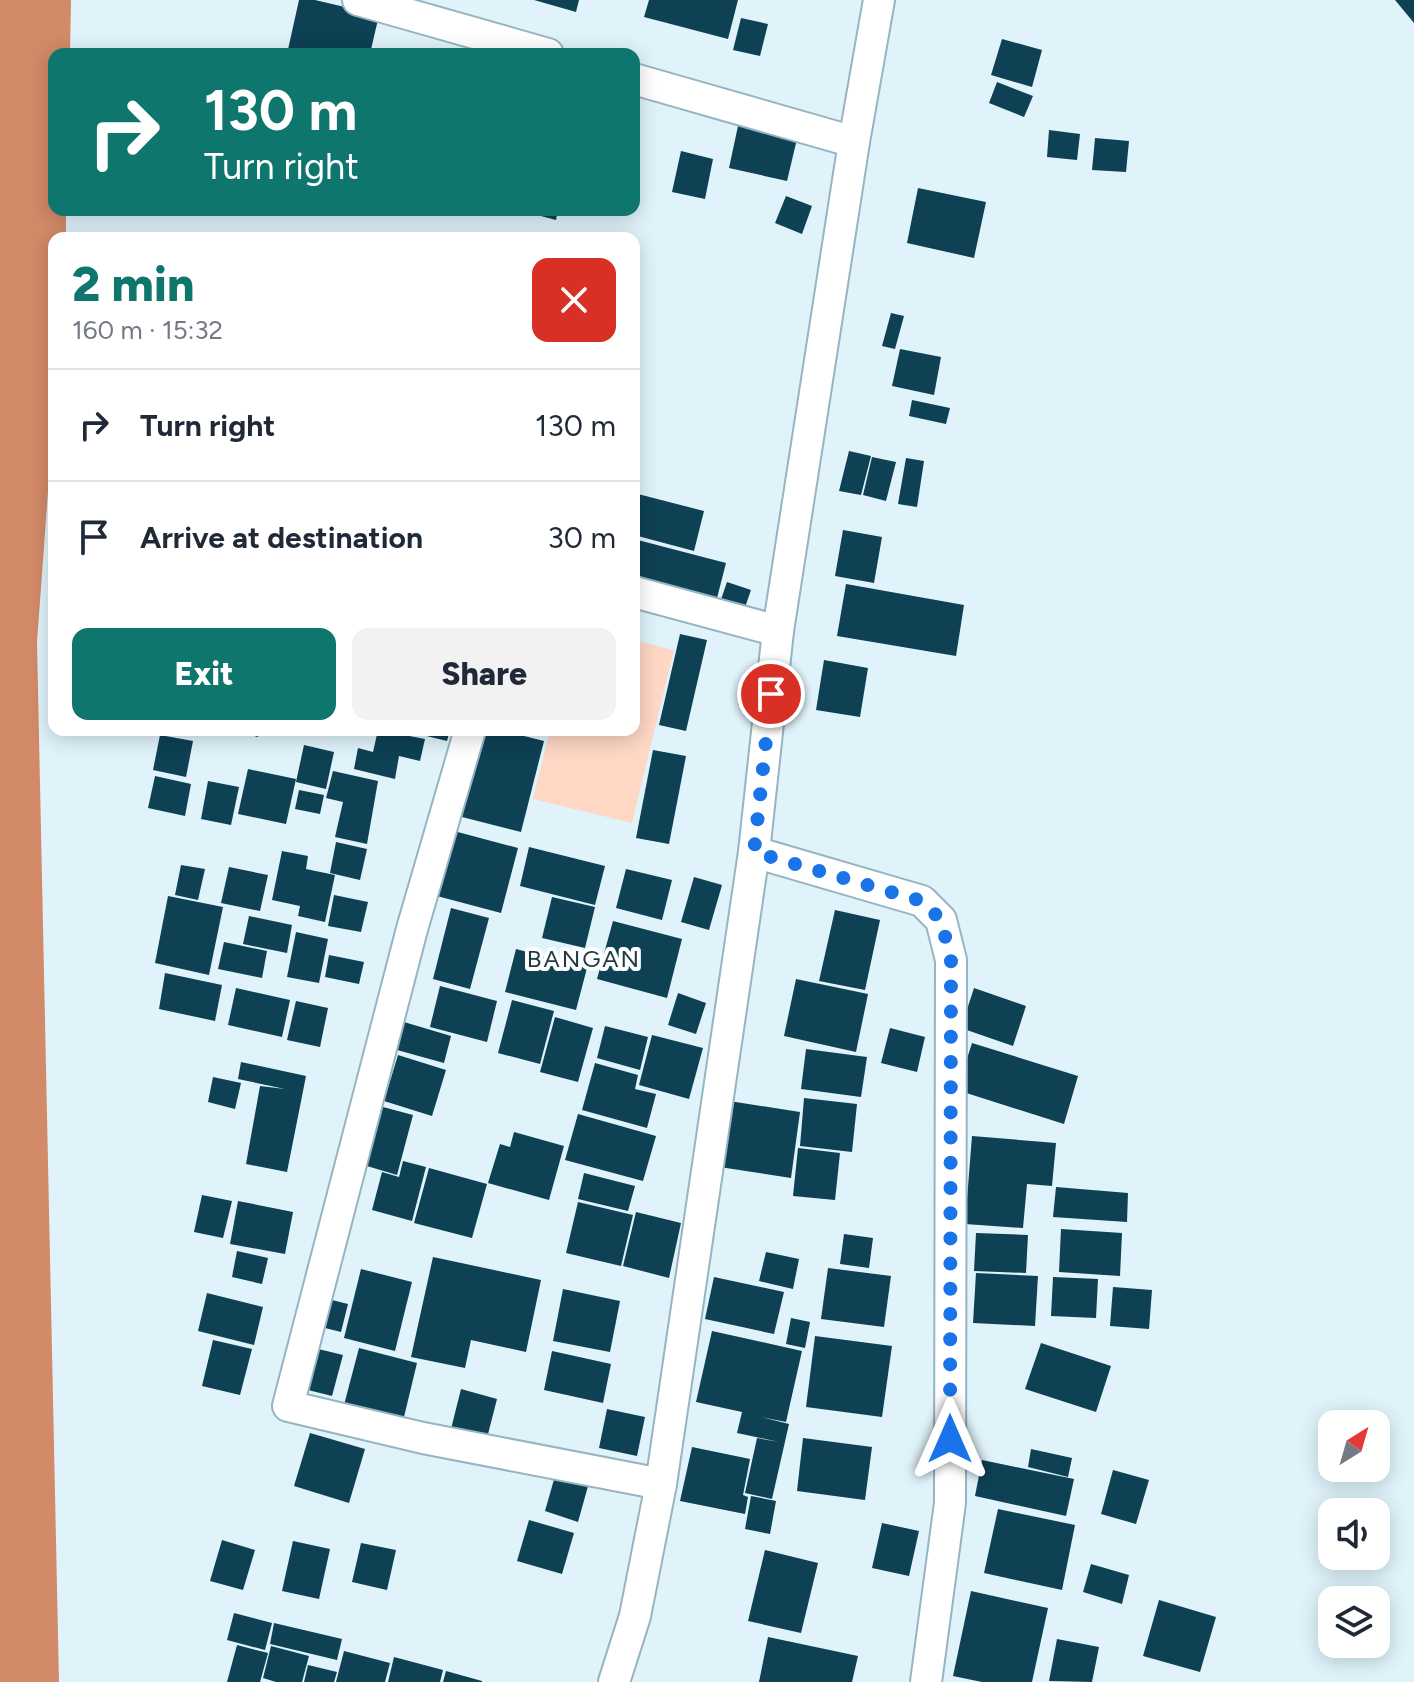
<!DOCTYPE html>
<meta charset="utf-8">
<style>
body{margin:0;font-family:Figtree,sans-serif;background:#f2f2f3;color:#1f2937;height:100vh;display:flex;flex-direction:column;font-size:30px;white-space:nowrap}
*{box-sizing:border-box;margin:0}
p{font-size:26px;color:#747a83}
.icon{flex:none;width:44px;height:44px;fill:none;stroke:currentColor;stroke-width:2;stroke-linecap:round;stroke-linejoin:round}
.map{position:relative;flex:1;overflow:hidden}
.details{position:absolute;left:48px;top:232px;width:592px;height:504px;display:flex;flex-direction:column;background:#fff;border-radius:16px;box-shadow:0 4px 20px #0003}
.details>*{flex:none}
.top-card{position:absolute;left:48px;top:48px;width:592px;height:168px;border-radius:16px;box-shadow:0 4px 20px #0003;background:#0f766e;color:#fff;overflow:hidden}
.needle{width:52px;rotate:37deg}
.buttons{position:absolute;left:1318px;top:1410px;display:grid;gap:16px}
.buttons a{display:grid;place-items:center;width:72px;height:72px;border-radius:16px;background:#fff;box-shadow:0 4px 20px #0003;font-size:40px}
.pin{position:absolute;display:grid;place-items:center;width:68px;height:68px;color:#fff;margin:-34px;border:4px solid #fff;border-radius:50%;box-shadow:0 2px 8px #0007}
.me{position:absolute;width:88px;margin:-44px;rotate:0deg;stroke-linejoin:round;filter:drop-shadow(0 0 6px #0008)}
.turn{display:flex;align-items:center;gap:28px;height:168px;padding:0 24px;font-size:36px}
.turn .icon{width:104px;height:104px;stroke-width:2.5}
.turn b{display:block;font-size:56px;line-height:68px}
.round{display:grid;place-items:center;flex:none;width:84px;height:84px;border-radius:16px;background:#f2f2f3}
.overview{display:flex;align-items:center;justify-content:space-between;height:136px;padding:0 24px}
h1{font-size:48px;font-weight:800;line-height:60px;color:#0f766e}
.cta{display:flex;gap:16px;margin-top:auto;padding:16px 24px}
.cta a{flex:1;height:92px;border-radius:16px;background:#0f766e;color:#fff;font-size:32px;font-weight:800;line-height:92px;text-align:center}
.cta a+a{background:#f2f2f3;color:#1f2937}
ul{padding:0;list-style:none}
li{display:flex;align-items:center;gap:24px;height:112px;padding:0 24px;border-top:2px solid #e0e1e3}
li div{flex:1}
li b{display:block;font-size:30px}
li em{font-style:normal}
.map>svg:first-child{display:block}
.green{fill:#fed7c5}
.water{fill:#d38a68}
.building{fill:#0d4153}
.lines{fill:none;stroke-linecap:round;stroke-linejoin:round}
.street-casing{stroke:#96b4c1;stroke-width:34}
.street{stroke:#fff;stroke-width:30}
.route{stroke:#1a73e8;stroke-width:14;stroke-dasharray:0 25.2}
.labels{text-anchor:middle;dominant-baseline:central;stroke-width:8;stroke-linejoin:round;paint-order:stroke}
.quarter-label{font-size:24px;letter-spacing:2px;fill:#1f3944;stroke:#fdfdfd}
</style>
<div class="map">
<svg width="1414" height="1682" viewBox="0 0 1414 1682">
<rect width="100%" height="100%" fill="#e0f3fb"/>
<path class="green" d="M634,640l40,10 -42,173 -99,-24 17,-69h84z"/>
<path class="water" d="M0,0h71l-1,54h-16v156h12v28h-12v172l-17,232 22,1040h-59z"/>
<g class="building">
<path d="M299,0h16l64,15 -9,39h-83z"/>
<path d="M534,0h45l-3,12z"/>
<path d="M649,0h89l-10,39 -84,-22z"/>
<path d="M1395,0h19v23z"/>
<path d="M741,18l27,6 -8,32 -27,-6z"/>
<path d="M1002,39l40,11 -10,37 -41,-12z"/>
<path d="M997,82l36,14 -9,21 -35,-14z"/>
<path d="M738,126l59,13 -10,42 -58,-13z"/>
<path d="M1049,130l31,4 -3,26 -30,-3z"/>
<path d="M1095,138l34,3 -3,31 -34,-2z"/>
<path d="M681,151l32,8 -8,40 -33,-7z"/>
<path d="M918,188l68,14 -12,56 -67,-15z"/>
<path d="M786,196l26,10 -10,28 -27,-11z"/>
<path d="M518,210h40l-2,10z"/>
<path d="M891,313l13,3 -9,33 -13,-3z"/>
<path d="M900,349l41,8 -7,38 -42,-9z"/>
<path d="M912,400l38,8 -4,16 -37,-8z"/>
<path d="M849,451l22,5 -10,39 -22,-4z"/>
<path d="M872,457l24,5 -10,39 -23,-6z"/>
<path d="M906,458l18,3 -7,46 -19,-3z"/>
<path d="M634,493l70,18 -10,40 -60,-16z"/>
<path d="M843,530l39,7 -8,46 -39,-7z"/>
<path d="M634,539l92,24 -10,39 -82,-21z"/>
<path d="M727,582l24,8 -10,29 -24,-8z"/>
<path d="M846,584l118,21 -8,51 -119,-20z"/>
<path d="M680,634l27,6 -21,91 -27,-6z"/>
<path d="M824,660l44,8 -8,49 -44,-7z"/>
<path d="M233,730h26l-1,7z"/>
<path d="M378,730l47,9 -5,22 -21,-5 -4,23 -41,-10 4,-21 15,4z"/>
<path d="M402,730h48l-3,11z"/>
<path d="M483,730h17l44,11 -23,91 -59,-15z"/>
<path d="M519,730h19l-1,6z"/>
<path d="M160,735l33,6 -7,36 -33,-7z"/>
<path d="M304,745l30,7 -8,37 -30,-7z"/>
<path d="M653,750l33,6 -17,88 -33,-6z"/>
<path d="M248,769l48,10 -10,45 -48,-10z"/>
<path d="M333,771l45,10 -11,63 -32,-7 8,-35 -17,-4z"/>
<path d="M155,776l36,8 -6,32 -37,-8z"/>
<path d="M208,781l31,6 -8,38 -30,-6z"/>
<path d="M299,790l25,5 -4,19 -25,-5z"/>
<path d="M454,831l64,17 -17,65 -64,-17z"/>
<path d="M336,842l31,7 -7,31 -30,-7z"/>
<path d="M529,847l76,19 -10,39 -75,-19z"/>
<path d="M282,851l26,5 -2,13 29,6 -10,47 -27,-6 2,-10 -28,-6z"/>
<path d="M181,865l24,4 -7,31 -23,-5z"/>
<path d="M229,867l39,8 -8,36 -39,-8z"/>
<path d="M626,869l46,11 -10,40 -46,-12z"/>
<path d="M694,877l28,8 -13,45 -28,-8z"/>
<path d="M334,895l34,7 -7,30 -33,-6z"/>
<path d="M168,896l55,11 -14,68 -54,-12z"/>
<path d="M552,897l43,10 -10,41 -43,-10z"/>
<path d="M451,908l38,10 -19,71 -37,-10z"/>
<path d="M835,910l45,10 -15,70 -46,-9z"/>
<path d="M249,916l43,9 -5,28 -44,-9z"/>
<path d="M613,921l69,18 -15,59 -70,-19z"/>
<path d="M296,932l32,7 -9,44 -32,-6z"/>
<path d="M224,942l43,9 -5,27 -44,-9z"/>
<path d="M516,949l71,19 -11,42 -71,-18z"/>
<path d="M329,955l35,7 -5,22 -34,-7z"/>
<path d="M165,973l57,12 -7,36 -56,-12z"/>
<path d="M796,979l72,15 -12,58 -72,-16z"/>
<path d="M440,986l57,15 -10,41 -57,-15z"/>
<path d="M236,988l54,12 -8,37 -54,-12z"/>
<path d="M974,988l52,18 -13,40 -52,-18z"/>
<path d="M678,993l28,10 -10,31 -28,-9z"/>
<path d="M512,1000l42,11 -14,53 -42,-11z"/>
<path d="M296,1001l32,7 -8,39 -33,-7z"/>
<path d="M555,1017l38,11 -15,54 -38,-10z"/>
<path d="M404,1022l47,14 -7,27 -47,-13z"/>
<path d="M605,1026l43,11 -8,33 -43,-12z"/>
<path d="M890,1028l35,9 -8,35 -36,-9z"/>
<path d="M652,1035l51,13 -14,51 -50,-14z"/>
<path d="M972,1043l106,33 -14,48 -107,-34z"/>
<path d="M806,1049l61,8 -6,40 -60,-8z"/>
<path d="M398,1055l48,15 -14,46 -48,-15z"/>
<path d="M241,1062l65,14 -19,96 -41,-8 14,-78 25,3 -47,-10z"/>
<path d="M595,1063l43,12 -3,14 21,5 -9,34 -65,-18z"/>
<path d="M213,1077l28,6 -6,26 -27,-7z"/>
<path d="M804,1098l53,6 -5,48 -52,-6z"/>
<path d="M723,1100l77,12 -9,66 -78,-12z"/>
<path d="M383,1107l30,8 -16,60 -30,-9z"/>
<path d="M578,1114l78,22 -13,45 -78,-21z"/>
<path d="M514,1132l50,14 -15,54 -61,-17 12,-39 10,3z"/>
<path d="M972,1136l84,7 -4,43 -25,-2 -4,44 -58,-4z"/>
<path d="M798,1148l42,5 -5,47 -42,-4z"/>
<path d="M403,1161l23,6 -14,54 -40,-11 10,-38 17,5z"/>
<path d="M429,1168l58,16 -15,54 -58,-15z"/>
<path d="M584,1173l51,13 -7,25 -50,-12z"/>
<path d="M1056,1187l72,6 -1,29 -74,-5z"/>
<path d="M202,1195l30,6 -9,37 -29,-6z"/>
<path d="M238,1201l55,11 -8,42 -55,-10z"/>
<path d="M578,1202l55,13 -12,51 -55,-13z"/>
<path d="M636,1212l45,11 -12,55 -46,-12z"/>
<path d="M1061,1229l61,4 -2,43 -61,-4z"/>
<path d="M976,1233l52,2 -2,38 -52,-2z"/>
<path d="M844,1234l29,4 -4,30 -29,-4z"/>
<path d="M237,1251l31,7 -6,26 -30,-7z"/>
<path d="M766,1252l33,7 -6,30 -34,-8z"/>
<path d="M433,1257l108,23 -15,72 -55,-12 -6,28 -54,-11z"/>
<path d="M828,1268l63,8 -7,51 -63,-8z"/>
<path d="M361,1269l51,13 -17,69 -51,-13z"/>
<path d="M976,1273l62,3 -3,50 -62,-3z"/>
<path d="M714,1277l70,15 -10,42 -69,-15z"/>
<path d="M1053,1277l45,2 -2,39 -45,-2z"/>
<path d="M1113,1287l39,3 -3,39 -39,-3z"/>
<path d="M563,1289l57,12 -10,51 -57,-11z"/>
<path d="M207,1293l56,14 -9,38 -56,-14z"/>
<path d="M328,1299l20,5 -7,28 -20,-5z"/>
<path d="M791,1318l19,4 -5,26 -19,-4z"/>
<path d="M712,1331l90,20 -16,71 -25,-5 28,7 -17,75 -27,-6 12,-55 22,4 -42,-9 5,-21 -46,-10z"/>
<path d="M815,1336l77,10 -10,71 -76,-10z"/>
<path d="M213,1340l39,9 -12,46 -38,-9z"/>
<path d="M1041,1343l70,23 -15,46 -71,-23z"/>
<path d="M306,1346l37,9 -11,41 -36,-9z"/>
<path d="M359,1348l58,15 -14,58 -59,-16z"/>
<path d="M552,1351l59,13 -8,39 -59,-13z"/>
<path d="M461,1389l36,10 -11,43 -36,-9z"/>
<path d="M607,1409l38,8 -8,39 -38,-8z"/>
<path d="M310,1433l55,16 -16,54 -55,-17z"/>
<path d="M803,1438l69,9 -7,53 -68,-9z"/>
<path d="M692,1447l58,12 -7,36 5,2 -3,17 -65,-13z"/>
<path d="M1031,1449l41,9 -4,19 -40,-10z"/>
<path d="M982,1460l92,19 -8,37 -91,-20z"/>
<path d="M557,1469l33,10 -12,43 -33,-11z"/>
<path d="M1113,1470l36,10 -13,44 -35,-10z"/>
<path d="M751,1496l25,5 -6,33 -25,-5z"/>
<path d="M998,1509l77,16 -13,65 -78,-17z"/>
<path d="M529,1520l45,13 -12,41 -45,-13z"/>
<path d="M882,1523l37,8 -10,45 -37,-8z"/>
<path d="M222,1540l33,10 -12,40 -33,-9z"/>
<path d="M293,1541l37,8 -11,50 -37,-8z"/>
<path d="M361,1543l35,7 -9,40 -35,-8z"/>
<path d="M765,1550l53,13 -17,70 -53,-12z"/>
<path d="M1091,1564l38,11 -7,29 -39,-12z"/>
<path d="M971,1591l77,17 -16,74h-50l-29,-6z"/>
<path d="M1159,1600l57,17 -16,55 -57,-16z"/>
<path d="M234,1613l38,10 -7,27 -38,-10z"/>
<path d="M274,1623l68,16 -5,21 -67,-16z"/>
<path d="M768,1637l90,19 -6,26h-93z"/>
<path d="M1057,1639l42,8 -7,35 -43,-1z"/>
<path d="M237,1645l31,8 -8,29h-33z"/>
<path d="M271,1646l38,10 -7,26h-26l-13,-4z"/>
<path d="M344,1651l46,12 -5,19h-49z"/>
<path d="M394,1657l49,13 -3,12h-52z"/>
<path d="M308,1665l29,7 -3,10h-30z"/>
<path d="M446,1671l36,10v1h-39z"/>
</g>
<g class="lines">
<g class="street-casing">
<g id="street">
<path d="M358,0l190,54"/>
<path d="M634,79l220,63"/>
<path d="M634,592l144,39"/>
<path d="M470,730l-58,199 -124,477 135,32 238,46"/>
<path d="M754,852l168,49 19,19 10,40 -1,543 -24,179"/>
<path d="M614,1682l21,-66 26,-132 93,-632 24,-221 76,-489 25,-142"/>
</g>
</g>
<use href="#street" class="street"/>
</g>
<g class="lines">
<path class="route" d="M771,694l-17,158 168,49 19,19 10,40 -1,479"/>
</g>
<g class="labels">
<g class="quarter-label">
<text x="584" y="958">BANGAN</text>
</g>
</g>
</svg>
<div class="buttons">
<a><svg class="needle" viewBox="-14 -14 28 28"><path d="M0-13l5 13h-10z" fill="#e53935"/><path d="M0 13l5-13h-10z" fill="#747a83"/></svg></a>
<a><svg class="icon" aria-label="sound" viewBox="0 0 24 24"><path d="M4 9h4l5-4v14l-5-4H4zM17 9q2 3 0 6"/></svg></a>
<a><svg class="icon" aria-label="layers" viewBox="0 0 24 24"><path d="M12 4l9 5-9 5-9-5zM3 14l9 5 9-5"/></svg></a>
</div>
<div class="pin" style="left:771px;top:694px;background:#d93025"><svg class="icon" aria-label="arrive" viewBox="0 0 24 24"><path d="M6 21V4h12l-3 4 3 4H6"/></svg></div>
<svg class="me" style="left:950px;top:1439px" viewBox="-20 -20 40 40"><path d="M0-17L14 15 0 8-14 15z" fill="#1a73e8" stroke="#fff" stroke-width="4"/></svg>
<div class="top-card">
<div class="turn"><svg class="icon" aria-label="right" viewBox="0 0 24 24"><path d="M7 20v-9h11M14 6l5 5-5 5"/></svg><div><b>130 m</b>Turn right</div></div>
</div>
<section class="details">
<div class="overview"><div><h1>2 min</h1><p>160 m · 15:32</p></div><a class="round" style="background:#d93025;color:#fff"><svg class="icon" aria-label="close" viewBox="0 0 24 24"><path d="M6 6l12 12M18 6L6 18"/></svg></a></div>
<ul>
<li><svg class="icon" aria-label="right" viewBox="0 0 24 24"><path d="M7 20v-9h11M14 6l5 5-5 5"/></svg><div><b>Turn right</b></div><em>130 m</em></li>
<li><svg class="icon" aria-label="arrive" viewBox="0 0 24 24"><path d="M6 21V4h12l-3 4 3 4H6"/></svg><div><b>Arrive at destination</b></div><em>30 m</em></li>
</ul>
<div class="cta"><a>Exit</a><a>Share</a></div>
</section>
</div>
